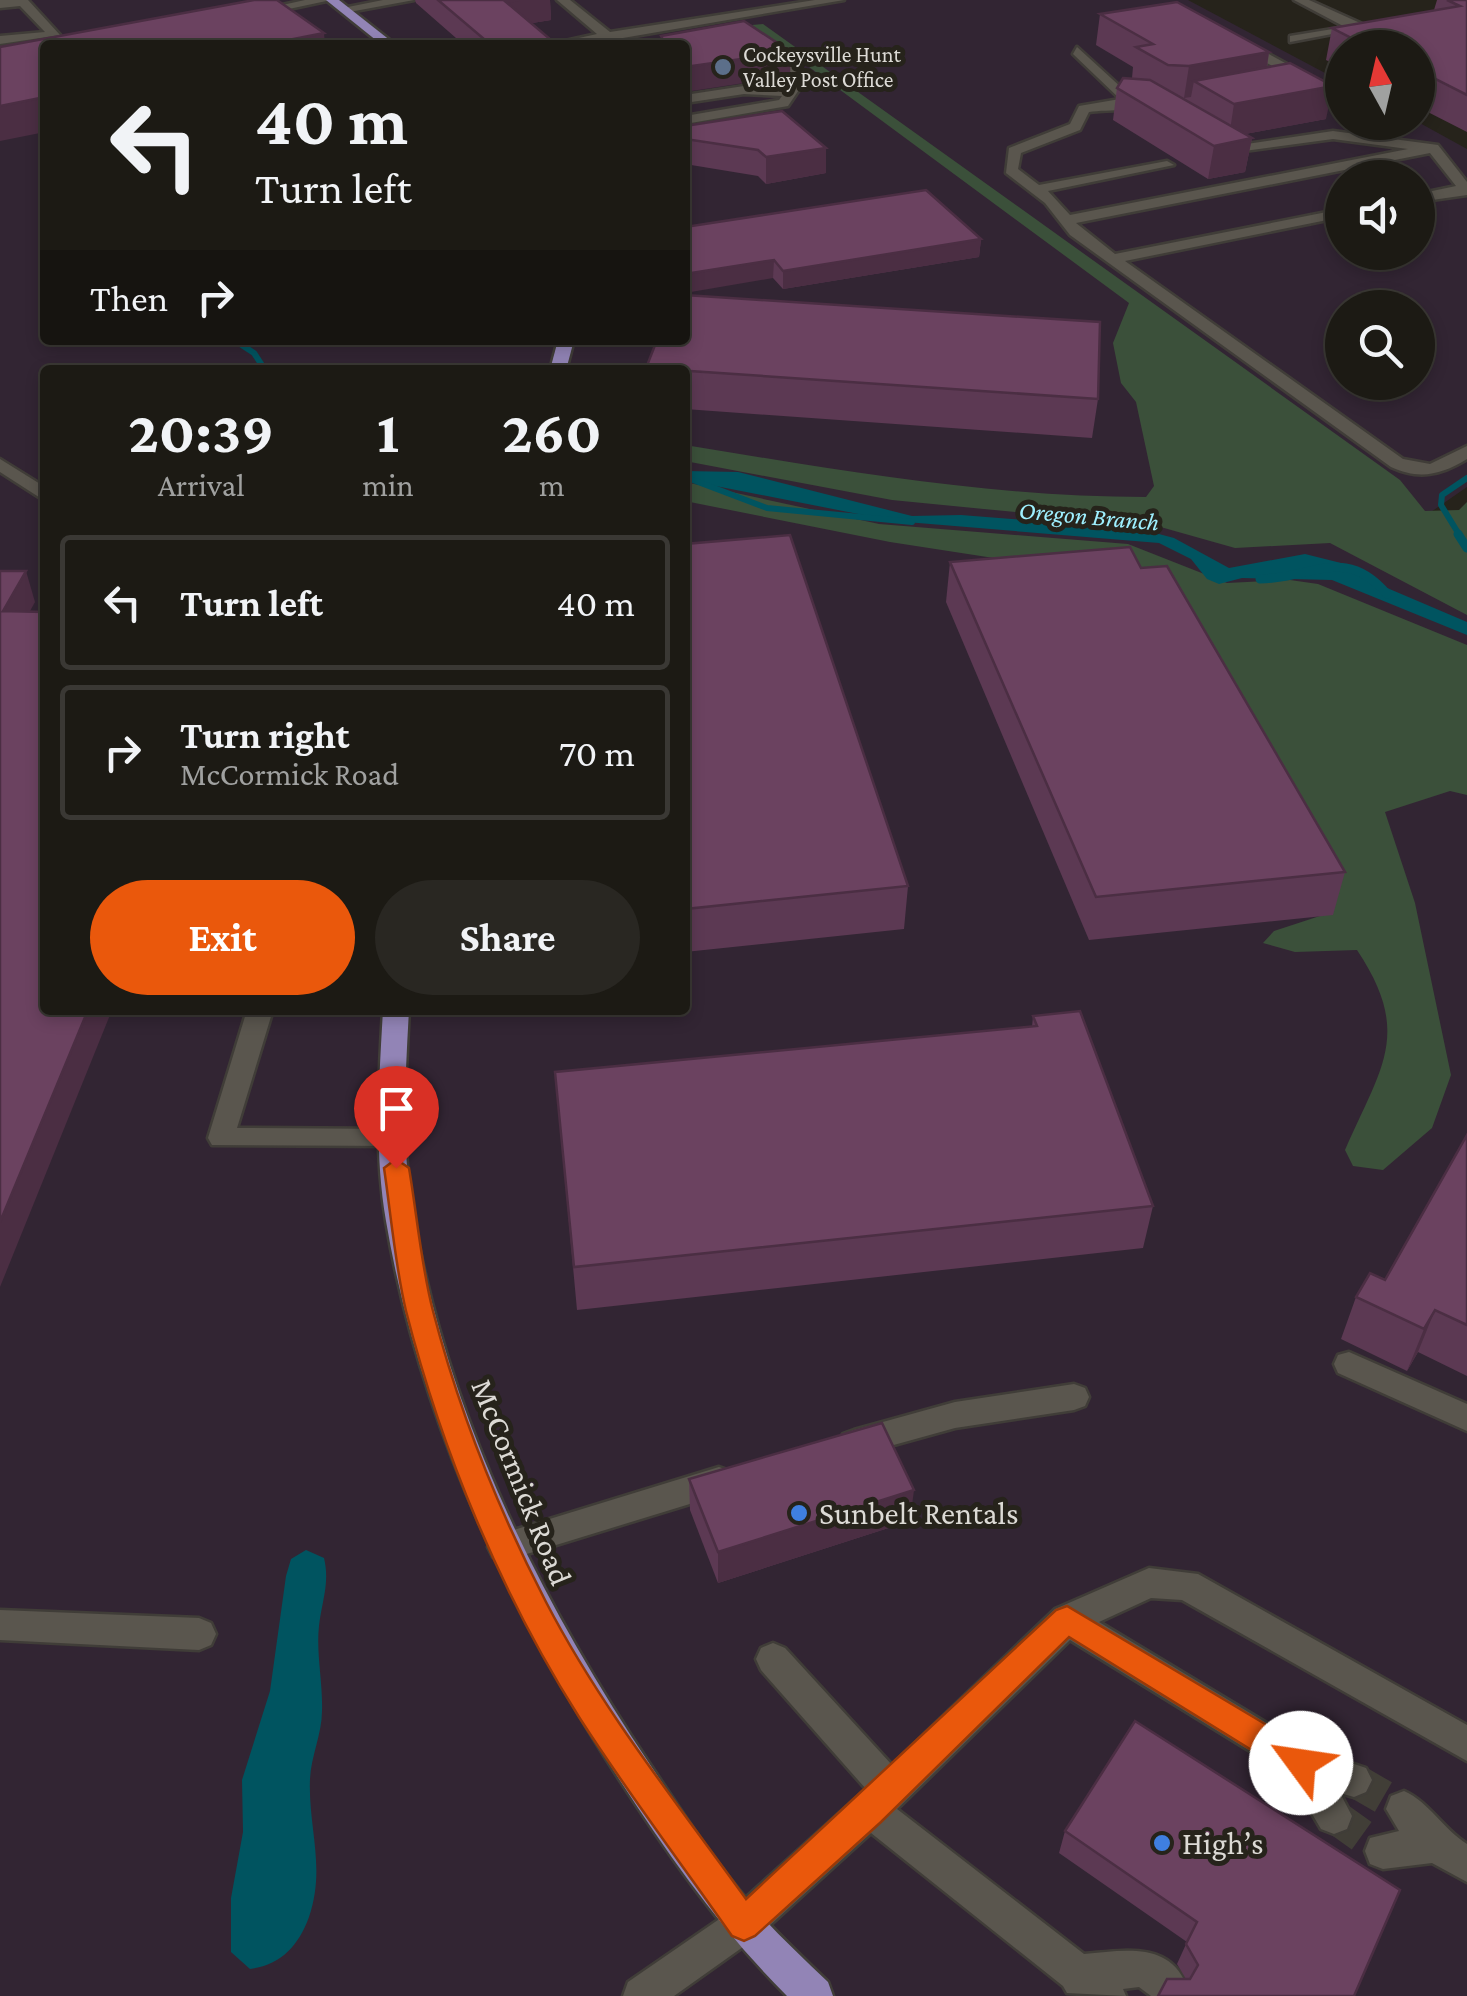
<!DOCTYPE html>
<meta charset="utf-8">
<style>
body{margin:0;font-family:"Crimson Pro",serif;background:#292722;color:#f1f3f6;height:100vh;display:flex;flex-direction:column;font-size:38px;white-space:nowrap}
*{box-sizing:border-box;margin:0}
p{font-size:32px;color:#a0a1a0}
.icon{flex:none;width:55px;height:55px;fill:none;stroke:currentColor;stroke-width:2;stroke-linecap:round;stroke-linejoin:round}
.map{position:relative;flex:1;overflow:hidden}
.panel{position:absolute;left:40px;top:365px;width:650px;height:650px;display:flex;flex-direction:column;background:#1c1a14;border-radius:10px;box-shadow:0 5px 15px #0003,0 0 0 2px #3a3834}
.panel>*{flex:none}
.guide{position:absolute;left:40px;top:40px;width:650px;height:305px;border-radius:10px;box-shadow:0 5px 15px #0003,0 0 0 2px #3a3834;background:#1c1a14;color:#f1f3f6;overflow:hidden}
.needle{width:65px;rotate:352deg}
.tools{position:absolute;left:1325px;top:30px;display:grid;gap:20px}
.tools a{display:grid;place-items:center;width:110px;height:110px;border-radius:50%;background:#1c1a14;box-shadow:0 5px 15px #0003,0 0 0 2px #3a3834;font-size:50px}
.pin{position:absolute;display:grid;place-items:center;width:85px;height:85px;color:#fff;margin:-102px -42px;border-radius:50% 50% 50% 0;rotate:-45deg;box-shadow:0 0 10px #0007}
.pin .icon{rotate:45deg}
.me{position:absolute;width:110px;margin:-55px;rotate:301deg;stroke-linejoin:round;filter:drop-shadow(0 0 8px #0008)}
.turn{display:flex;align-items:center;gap:35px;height:210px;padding:0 50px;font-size:45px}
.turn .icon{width:130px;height:130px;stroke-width:2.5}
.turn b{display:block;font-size:70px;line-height:85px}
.then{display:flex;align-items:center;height:95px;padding:0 50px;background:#0003;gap:20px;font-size:38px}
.eta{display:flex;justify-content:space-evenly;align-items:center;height:170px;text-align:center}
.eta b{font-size:60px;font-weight:700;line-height:70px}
.button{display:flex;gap:20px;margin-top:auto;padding:20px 50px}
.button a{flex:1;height:115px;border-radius:60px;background:#ea580c;color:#fff;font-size:40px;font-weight:700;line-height:115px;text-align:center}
.button a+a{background:#292722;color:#f1f3f6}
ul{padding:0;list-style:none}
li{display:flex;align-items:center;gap:30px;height:135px;margin:0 20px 15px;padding:0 30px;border:5px solid #3a3834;border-radius:10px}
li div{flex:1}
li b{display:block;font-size:38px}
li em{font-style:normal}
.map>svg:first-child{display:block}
.commercial{fill:#322533;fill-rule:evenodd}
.green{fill:#3b503a}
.water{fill:#005460}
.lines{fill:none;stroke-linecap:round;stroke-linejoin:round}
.stream-far1{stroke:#005460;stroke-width:6}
.stream{stroke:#005460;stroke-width:9}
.minor-tunnel{stroke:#413e37;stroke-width:34;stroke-dasharray:34 18;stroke-linecap:butt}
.minor-casing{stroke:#403d38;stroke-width:5}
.major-casing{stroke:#403d38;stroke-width:5}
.minor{fill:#5a564e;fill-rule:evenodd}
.major{fill:#9284b6;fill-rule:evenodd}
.wall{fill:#5c3953}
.shaded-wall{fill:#4b2e43}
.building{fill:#6b4260;stroke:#4b2e43;stroke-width:2.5}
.route{fill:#ea580c;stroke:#983908;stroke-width:2.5}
.service-dot{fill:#5c6f8a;stroke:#26231b;stroke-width:4}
.shop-dot{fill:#3f7fe0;stroke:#26231b;stroke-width:4}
.labels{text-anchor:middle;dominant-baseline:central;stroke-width:10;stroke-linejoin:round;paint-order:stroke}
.far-poi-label{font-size:22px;fill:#dcdad5;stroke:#26231b;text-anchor:start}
.far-water-label{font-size:25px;font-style:italic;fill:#9ff0ff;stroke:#26231b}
.near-street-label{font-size:32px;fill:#dcdad5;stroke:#26231b}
.near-poi-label{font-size:32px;fill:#dcdad5;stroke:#26231b;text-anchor:start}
</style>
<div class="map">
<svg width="1467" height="1996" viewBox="0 0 1467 1996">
<rect width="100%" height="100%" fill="#26231b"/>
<path class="commercial" d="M0,0h1188l154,82v40h76l49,27v338l-39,27 39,62v1420h-1467zM45,45h640v295h-640zM1342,178h76v74h-76zM1342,308h76v74h-76zM45,370h640v640h-640z"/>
<g class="green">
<path d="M763,24l637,456 25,31 34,-1 8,-8v113l-137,-72 -95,5 -78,-22 -265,-26 -207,-39v-16c154,25 305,52 461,52l8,-11 -18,-84 -15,-19 -8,-40 16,-40 -377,-278z"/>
<path d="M685,482l194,42 249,20 99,39 63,-3 28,4 149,61v150l-17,-4 -65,21 30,91 36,172 -19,53 -49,42 -30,-4 -8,-16c36,-83 68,-116 12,-200l-62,2 -32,-9 11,-12 55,-18 -303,-350 -136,-21 -205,-41z"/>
</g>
<g class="water">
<path d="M685,471l53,1 174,44 49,-1 179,14 34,9 55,30 76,-14 40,10 14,12 108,46v13l-135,-55 -90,-2 -23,6 -12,-5 -16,-20 -32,-16 -265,-22 -209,-41z"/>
<path d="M306,1550l18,8c6,25 -2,42 -5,68 -3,27 4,57 3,85 0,23 -11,45 -12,68 -2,49 16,88 -1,138 -11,30 -29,48 -59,52l-19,-17v-54l12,-66 -1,-52 28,-89 16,-115 5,-17z"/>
</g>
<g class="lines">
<g class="stream-far1">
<path d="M234,340l20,13 11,17"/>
<path d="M685,477l82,31 145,14"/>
<path d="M1460,536l-19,-31 1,-10 25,-17"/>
</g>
<g class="stream">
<path d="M1458,534l9,14"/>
<path d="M1260,579c54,-1 85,-34 127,15"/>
</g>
<g class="minor-tunnel">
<path d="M1354,1780l50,29"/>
<path d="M1334,1816l49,35"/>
</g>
<g class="minor-casing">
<g id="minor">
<path d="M0,0h28l32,35 -60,9v-8l45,-4 -25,-26 -20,2z"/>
<path d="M305,0h26l-75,16 -6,-4z"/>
<path d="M383,0h31l-70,13 -6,-4z"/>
<path d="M557,0h13l40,32 205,-32h29l-227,39 -4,6 -8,-5 -58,5 50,-11z"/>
<path d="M1294,0h15l60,27 -79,15v-6l55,-9z"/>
<path d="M1235,40h8l99,54v9l-107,-57z"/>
<path d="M762,42l47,33 -21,31 -103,18v-8l94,-16 3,-4 -38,-2 -59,9v-8l59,-9 42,3 10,-13 -38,-27z"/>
<path d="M1077,47l58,53 22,5c-13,7 -49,4 -68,7l-9,18 -59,23 -3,16 21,16 128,-24 7,4 -126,26 22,24 338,-66 -75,-10 -111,15v-6l5,-1 106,-16 105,14 29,37v13l-49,7v-8l38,-8 -26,-33 -354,70 39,31 227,-45v8l-217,44 278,198 27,5 37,-18v13c-26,16 -48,21 -76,8l-321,-232 -25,-32 -39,-30 3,-25 61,-24 9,-18 41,-7 -47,-45z"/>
<path d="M0,459l45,28v14l-45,-29z"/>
<path d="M247,1010h26l-36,118 156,1 9,3 4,7 -4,7 -190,-1 -4,-7z"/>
<path d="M1349,1352l118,52v27l-129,-58 -4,-9 4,-9z"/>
<path d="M1074,1384l11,4 4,9 -4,9 -11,4 -119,18 -101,28 -11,-4 -4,-9 4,-9 11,-4 101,-28z"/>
<path d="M719,1467l11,4 5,10 -5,10 -11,4 -215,66 -11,-4 -5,-10 5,-10 11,-4z"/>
<path d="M1149,1568l49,6 269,151v36l-285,-161 -31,-2 -52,24 211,127 56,19 6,12 -6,12 -12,5 -14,-4 12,23 -5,13 -13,5 -13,-5 -32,-54 -219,-135 -173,169 187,145c38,-3 84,-13 102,30l-5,12h-30l-12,-9 -16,2 3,7 -59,-3 -4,-7 -192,-153 -114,104 -83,59h-51l5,-14 103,-71 135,-122 -105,-119 -5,-11 5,-11 12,-5 12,5 107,117 163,-156z"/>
<path d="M0,1610l199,8 12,5 5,11 -5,11 -12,5 -199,-10z"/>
<path d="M1404,1791c25,11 39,38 63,53v38l-35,-19 -49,6 -13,-5 -5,-13 5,-13 29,-7 -13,-22 5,-13z"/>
</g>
</g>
<g class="major-casing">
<g id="major">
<path d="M326,0h13l57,45h-14z"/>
<path d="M558,340h16l-8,30h-16z"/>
<path d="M383,1010h26c-4,71 -8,141 5,211 36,199 125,378 237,545 31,46 61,93 97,135 25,29 53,55 80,81l5,14h-46c-65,-65 -116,-137 -166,-214 -111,-171 -201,-359 -235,-561 -12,-70 -7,-141 -3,-211z"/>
</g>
</g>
<use href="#minor" class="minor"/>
<use href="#major" class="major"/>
</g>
<g class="wall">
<path d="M415,0h135l1,20 -19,3 25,22h-93l-48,-42z"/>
<path d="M1437,0h30v132l-49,-25v-59h-76v20l-16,-8 6,-32 102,-18z"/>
<path d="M1100,14l169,38 -2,16 59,51 -81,15 7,4 -7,34 -37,7 -95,-59 4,-32 15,-10 1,-11 -37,-22z"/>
<path d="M685,126l141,22v25l-60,11 -8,-8 -73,-12z"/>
<path d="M685,227l296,12 -2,18 -196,32 -10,-11z"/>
<path d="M685,295l415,27 -2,77 -6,39 -407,-29v-39h-39v-2l11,-28h28z"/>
<path d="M685,544l223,342 -4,43 -219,23z"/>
<path d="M950,562l395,310 -12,43 -244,25 -143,-338z"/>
<path d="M1033,1016l120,190 -10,42 -566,62 -22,-238 477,-45z"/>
<path d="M1467,1135v241l-49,-24 -11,19 -66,-32 15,-42 29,-17z"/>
<path d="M689,1479l221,42 -192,62 -28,-73z"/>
<path d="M1065,1831l289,165 -168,-17 -9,-15 10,-22 -128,-89z"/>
</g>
<g class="shaded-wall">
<path d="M519,0h31l1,20 -43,7 -2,-25z"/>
<path d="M324,33l1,12h-62z"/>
<path d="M791,52l-1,24 -105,16v-25z"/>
<path d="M1269,52l-5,32 -70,-3 -3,16 -7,1 5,-32z"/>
<path d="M1333,86l-7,33 -97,18 5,-33z"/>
<path d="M45,97v35l-45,9v-35z"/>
<path d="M1252,138l-7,34 -37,7 6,-33z"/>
<path d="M826,148v25l-60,11v-27z"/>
<path d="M981,239l-2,18 -196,32v-18z"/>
<path d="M774,260l-1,18 -88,15v-19z"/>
<path d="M26,571l9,31 -22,40 -10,-31z"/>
<path d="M88,1010h24l-112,277v-65z"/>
<path d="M1435,1310l-17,42 -11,19 17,-42z"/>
<path d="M914,1490l-4,31 -192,62v-31z"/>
</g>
<g class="building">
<path d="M254,0h23l47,33 -61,12h-218v52l-45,9v-59z"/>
<path d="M438,0h81l-13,2 51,43h-66z"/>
<path d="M1447,0h20v95l-49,-25v-22h-47l-39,-20 128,-22z"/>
<path d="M1177,2l92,50 -80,14 -21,-1 -32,-18 17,-3 -53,-30z"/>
<path d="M744,21l47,31 -106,15v-22h-19l-5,-9z"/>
<path d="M1290,63l43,23 -99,18 -40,-23z"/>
<path d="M1123,78l27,2 102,58 -38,8 -97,-58z"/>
<path d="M782,111l44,37 -60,9 -8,-7 -73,-11v-13z"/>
<path d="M926,190l55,49 -198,32 -9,-11 -89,14v-47z"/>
<path d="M685,295l415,27 -2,77 -452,-31 11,-28h28z"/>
<path d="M790,535l118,351 -223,23v-365z"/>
<path d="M1130,547l11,21 26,-2 178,306 -249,25 -146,-335z"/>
<path d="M0,571h26l-23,40 42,1v398h43l-88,212z"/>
<path d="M1080,1011l73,195 -579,61 -19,-195 482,-46 -4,-10z"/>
<path d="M1467,1135v190l-32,-15 -11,19 -68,-32 14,-24 15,7z"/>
<path d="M882,1423l32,67 -196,62 -29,-73z"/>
<path d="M1135,1721l265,169 -46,106h-196l9,-17h23l8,-14 -12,-21 11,-22 -132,-91z"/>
</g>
<path class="route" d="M396,1159l13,9c8,47 12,97 24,143 26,100 66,200 113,291 55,106 131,201 200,297l310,-289 11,-4 245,146 5,11 -5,11 -11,5 -11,-5 -221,-137 -188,185 -126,114 -11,5 -12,-5c-51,-73 -105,-144 -153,-219 -78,-123 -137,-265 -173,-406 -11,-46 -15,-96 -22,-143z"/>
<circle class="service-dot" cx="723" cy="67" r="10"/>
<g class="shop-dot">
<circle cx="799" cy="1513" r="10"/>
<circle cx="1162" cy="1843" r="10"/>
</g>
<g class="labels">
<g class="far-poi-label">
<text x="743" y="54">Cockeysville Hunt<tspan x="743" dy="25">Valley Post Office</tspan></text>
</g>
<g class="far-water-label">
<text transform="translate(1089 516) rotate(5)">Oregon Branch</text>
</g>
<g class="near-street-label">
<text transform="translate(522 1482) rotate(68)">McCormick Road</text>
</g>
<g class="near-poi-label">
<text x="819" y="1513">Sunbelt Rentals</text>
<text x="1182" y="1843">High’s</text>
</g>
</g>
</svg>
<div class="tools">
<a><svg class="needle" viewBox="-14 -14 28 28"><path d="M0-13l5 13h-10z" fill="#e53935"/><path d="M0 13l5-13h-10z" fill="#a0a1a0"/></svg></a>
<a><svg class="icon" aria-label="sound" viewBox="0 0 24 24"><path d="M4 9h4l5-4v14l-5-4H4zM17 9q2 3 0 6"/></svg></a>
<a><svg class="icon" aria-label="search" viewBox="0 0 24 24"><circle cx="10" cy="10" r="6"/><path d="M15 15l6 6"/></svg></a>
</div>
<div class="pin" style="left:396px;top:1168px;background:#d93025"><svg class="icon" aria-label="arrive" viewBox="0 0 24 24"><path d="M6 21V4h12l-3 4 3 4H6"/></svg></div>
<svg class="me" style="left:1301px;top:1763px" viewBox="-20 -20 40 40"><circle r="19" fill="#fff"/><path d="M0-13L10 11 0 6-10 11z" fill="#ea580c"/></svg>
<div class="guide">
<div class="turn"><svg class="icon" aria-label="left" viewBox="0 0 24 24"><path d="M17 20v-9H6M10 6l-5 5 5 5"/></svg><div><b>40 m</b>Turn left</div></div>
<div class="then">Then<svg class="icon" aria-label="right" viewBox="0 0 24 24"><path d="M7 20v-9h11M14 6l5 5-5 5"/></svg></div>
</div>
<section class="panel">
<div class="eta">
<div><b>20:39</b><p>Arrival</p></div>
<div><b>1</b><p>min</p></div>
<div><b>260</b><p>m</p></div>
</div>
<ul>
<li><svg class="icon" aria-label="left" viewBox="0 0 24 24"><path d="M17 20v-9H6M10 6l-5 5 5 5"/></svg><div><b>Turn left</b></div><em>40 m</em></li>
<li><svg class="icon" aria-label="right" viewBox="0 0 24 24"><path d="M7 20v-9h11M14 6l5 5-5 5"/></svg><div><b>Turn right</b><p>McCormick Road</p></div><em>70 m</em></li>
</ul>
<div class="button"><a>Exit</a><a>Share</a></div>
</section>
</div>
